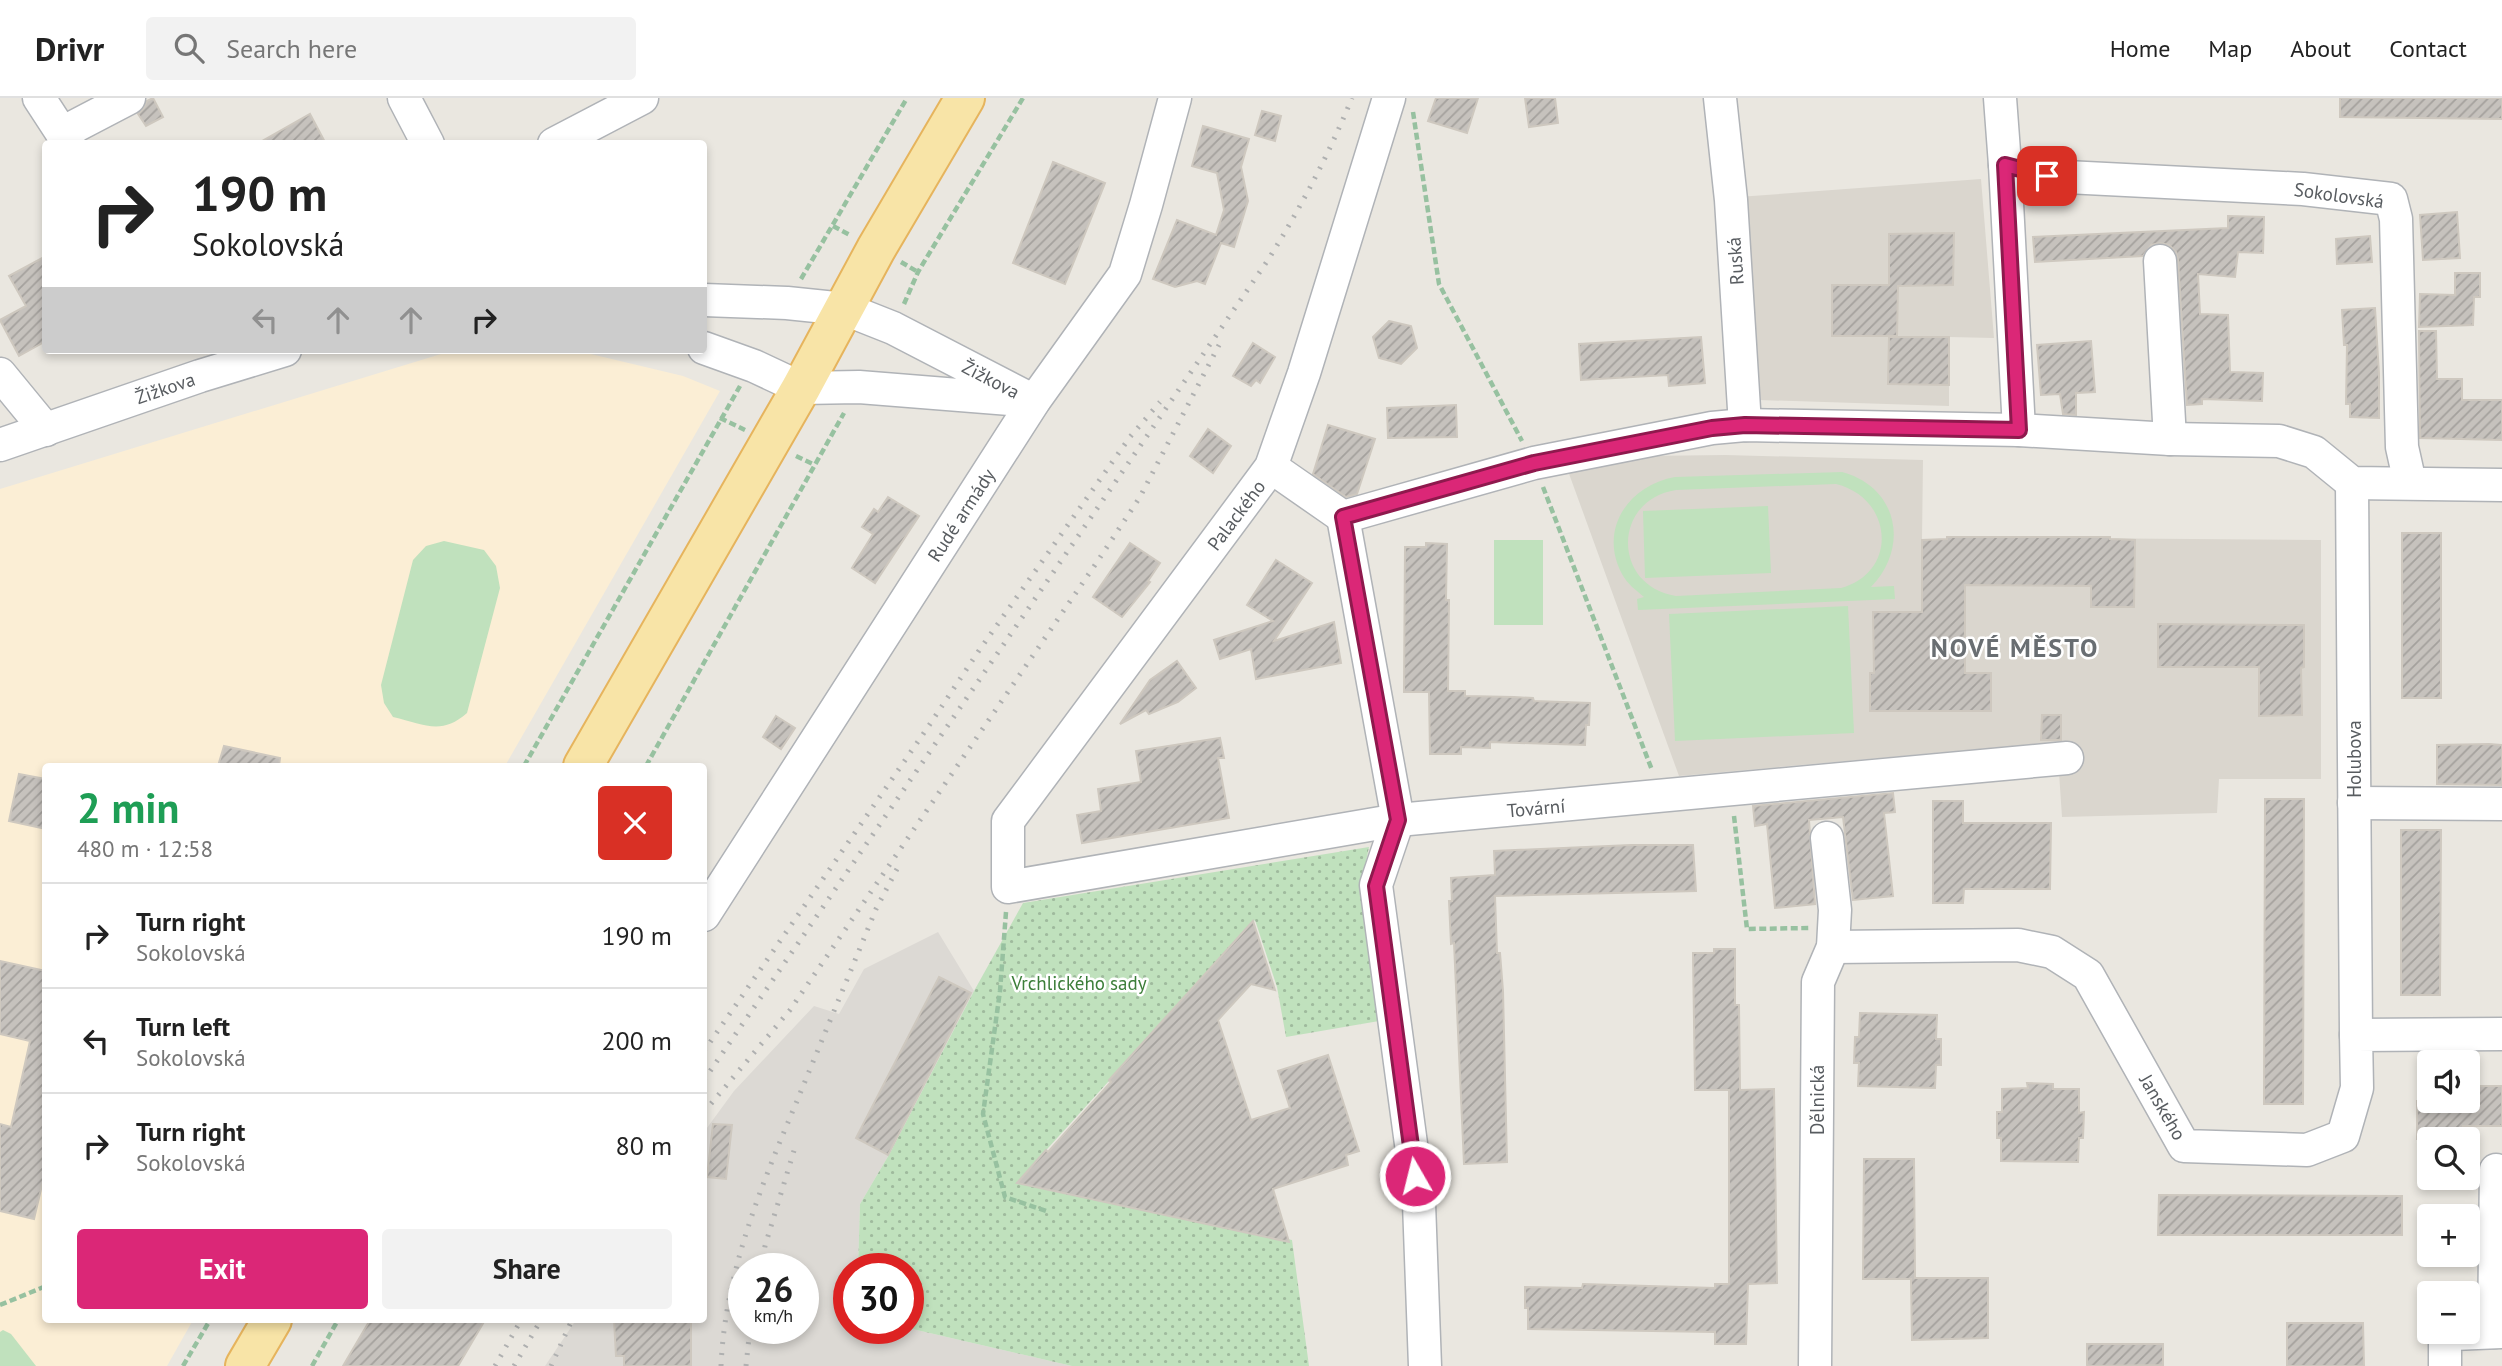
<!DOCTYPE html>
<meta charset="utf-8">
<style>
body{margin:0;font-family:"PT Sans",sans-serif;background:#f2f2f2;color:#222;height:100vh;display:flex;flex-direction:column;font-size:26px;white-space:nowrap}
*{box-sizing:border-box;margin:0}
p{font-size:23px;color:#767676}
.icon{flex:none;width:38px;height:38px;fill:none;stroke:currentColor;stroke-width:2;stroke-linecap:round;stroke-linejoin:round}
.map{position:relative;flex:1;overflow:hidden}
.panel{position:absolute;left:42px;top:665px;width:665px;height:560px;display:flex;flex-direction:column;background:#fff;border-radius:7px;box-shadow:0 4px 10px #0003}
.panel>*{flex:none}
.banner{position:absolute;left:42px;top:42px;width:665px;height:214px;border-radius:7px;box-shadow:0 4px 10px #0003;background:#fff;color:#222;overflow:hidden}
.tools{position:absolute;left:2417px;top:952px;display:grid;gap:14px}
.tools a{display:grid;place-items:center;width:63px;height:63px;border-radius:7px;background:#fff;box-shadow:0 4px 10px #0003;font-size:35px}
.speed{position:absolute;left:728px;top:1155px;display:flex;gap:14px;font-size:35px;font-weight:700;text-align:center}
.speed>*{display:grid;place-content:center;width:91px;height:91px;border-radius:50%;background:#fff;box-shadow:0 4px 10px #0003;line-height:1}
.speed small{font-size:18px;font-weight:400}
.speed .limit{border:10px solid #d22;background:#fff;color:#111}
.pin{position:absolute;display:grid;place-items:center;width:60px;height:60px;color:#fff;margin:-30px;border-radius:14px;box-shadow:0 4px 10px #0006}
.me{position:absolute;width:77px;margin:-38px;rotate:352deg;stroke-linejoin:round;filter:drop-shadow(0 0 5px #0008)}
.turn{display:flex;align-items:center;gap:24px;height:147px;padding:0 35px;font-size:32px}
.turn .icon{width:91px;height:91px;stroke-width:2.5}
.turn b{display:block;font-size:49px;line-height:60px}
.lanes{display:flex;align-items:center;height:66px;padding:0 35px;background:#0003;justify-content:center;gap:35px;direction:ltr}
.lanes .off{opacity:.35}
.round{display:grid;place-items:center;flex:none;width:74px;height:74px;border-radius:7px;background:#f2f2f2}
.summary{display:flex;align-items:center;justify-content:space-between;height:119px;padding:0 35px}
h1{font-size:42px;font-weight:600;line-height:52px;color:#1e9e55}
.action{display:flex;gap:14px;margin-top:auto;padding:14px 35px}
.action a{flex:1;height:80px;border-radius:7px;background:#db2777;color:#fff;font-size:28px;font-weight:600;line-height:80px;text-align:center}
.action a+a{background:#f2f2f2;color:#222}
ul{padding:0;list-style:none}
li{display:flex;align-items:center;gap:21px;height:105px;padding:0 35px;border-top:2px solid #e0e0e0}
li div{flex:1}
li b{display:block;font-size:26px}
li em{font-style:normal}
header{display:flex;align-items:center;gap:42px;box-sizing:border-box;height:98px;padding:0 35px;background:#fff;border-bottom:2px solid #e0e0e0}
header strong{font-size:33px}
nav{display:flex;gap:38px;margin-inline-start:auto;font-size:24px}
.search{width:490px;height:63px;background:#f2f2f2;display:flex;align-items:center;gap:18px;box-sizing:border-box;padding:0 24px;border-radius:7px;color:#767676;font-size:26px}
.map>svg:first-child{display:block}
.commercial{fill:#fbeed5}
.industrial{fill:#dcd9d4;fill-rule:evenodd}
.education{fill:#dad6ce}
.park{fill:url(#park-dots)}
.pitch{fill:#c0e1bd;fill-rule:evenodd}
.building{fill:url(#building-hatch);stroke:#cec8bf;stroke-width:2}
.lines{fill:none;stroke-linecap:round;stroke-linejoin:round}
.minor-casing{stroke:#b0b3b7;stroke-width:35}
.major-casing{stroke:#e6b45d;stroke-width:42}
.path{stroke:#97c1a0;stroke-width:4.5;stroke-dasharray:7 3.5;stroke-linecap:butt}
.minor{stroke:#fff;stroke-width:32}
.major{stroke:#f8e4a7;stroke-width:38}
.rail{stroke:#afb0b0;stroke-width:5;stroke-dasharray:2 9;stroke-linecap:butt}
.route-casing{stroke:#8e194d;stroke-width:18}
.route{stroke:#db2777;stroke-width:12}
.labels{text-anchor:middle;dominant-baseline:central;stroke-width:5;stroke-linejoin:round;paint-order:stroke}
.street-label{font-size:19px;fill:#585c60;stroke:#fff}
.park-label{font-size:19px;fill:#3c7e39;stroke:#fff}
.district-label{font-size:26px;font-weight:bold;letter-spacing:2px;fill:#696e72;stroke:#fff}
</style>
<header>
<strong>Drivr</strong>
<div class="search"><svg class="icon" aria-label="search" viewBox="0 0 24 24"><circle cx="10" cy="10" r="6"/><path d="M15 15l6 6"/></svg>Search here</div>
<nav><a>Home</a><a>Map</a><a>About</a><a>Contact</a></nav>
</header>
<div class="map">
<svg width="2502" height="1268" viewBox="0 0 2502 1268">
<defs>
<pattern id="park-dots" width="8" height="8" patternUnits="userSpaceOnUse" patternTransform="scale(1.75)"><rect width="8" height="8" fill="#c0e1bd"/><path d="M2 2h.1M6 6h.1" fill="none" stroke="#9fba9d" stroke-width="1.8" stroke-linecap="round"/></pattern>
<pattern id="building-hatch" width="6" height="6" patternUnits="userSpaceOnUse" patternTransform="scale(1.75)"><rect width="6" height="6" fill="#c6c2bd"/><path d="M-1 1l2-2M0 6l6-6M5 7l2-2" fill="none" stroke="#a4a19d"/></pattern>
</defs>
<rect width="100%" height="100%" fill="#eae7e0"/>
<path class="commercial" d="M454,252h120l109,26 37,15 -215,375h-459v554h147l-26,46h-167v-877z"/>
<path class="industrial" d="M938,834l36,59 -84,162 -30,51 -2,65h-9v59h59l164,38h-527l31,-46h128v-188l30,-41 80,-85 25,8 25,-45zM744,1171h59v59h-59z"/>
<g class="education">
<path d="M1981,81l13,159 -45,-1v69l-190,-6 -21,-203z"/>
<path d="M1725,357l198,5 -1,80 24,-1 1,-2 374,3v239h-102l-2,34 -155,4 -5,-75 -378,34 -111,-305 77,-15z"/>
</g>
<path class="park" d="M1369,749l-7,34 17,140 -93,16 -9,-50 -22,-67 -236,260 273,60 17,126h-237l-164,-38v-59h-50l2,-65 30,-51 84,-162 49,-88z"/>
<g class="pitch">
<path d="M1842,374c56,15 68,75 29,115l23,-1 1,13 -257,11 -1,-11 7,-2c-8,-7 -17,-13 -22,-23 -24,-45 7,-89 53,-97zM1836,386c57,14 63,88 5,104l-165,8c-64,-10 -64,-96 0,-106z"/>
<path d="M1768,408l3,67 -126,5 -2,-67z"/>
<rect x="1494" y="442" width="49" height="85"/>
<path d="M444,443l40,9 12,16 4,22 -33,125c-26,23 -43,11 -74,4l-9,-14 -3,-18 32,-125 13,-14z"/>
<path d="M1848,508l6,127 -179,8 -6,-127z"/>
<path d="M3,1232l8,4 25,32h-36v-34z"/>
</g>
<g class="building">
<path d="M153,0l10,19 -17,9 -8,-12 6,-6 3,-7z"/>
<path d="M1436,0h42l-11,35 -39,-12z"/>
<path d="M1525,0h30l3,25 -29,4z"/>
<path d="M2340,0h162v21l-162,-2z"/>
<path d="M1262,13l19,5 -6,25 -20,-6z"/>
<path d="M310,16l16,30h-69z"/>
<path d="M1203,28l46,13 -8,28 7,34 -14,46 -13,-4 -16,41 -8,-3 -22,6 -22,-8 24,-59 39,15 8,-25 -7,-37 -25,-7z"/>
<path d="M1053,64l52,21 -40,101 -52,-21z"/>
<path d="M2457,114l3,46 -37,2 -3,-45z"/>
<path d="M2228,118l36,1 -1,36 -25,-1 -3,25 -37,-3 2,40 28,1 2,57 33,1 -1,28 -60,-2v5l-15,1 -9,-145 -2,-8 -7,-7 -9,-2 -9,2 -8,11 -108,6 -2,-25 195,-9z"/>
<path d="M1954,135l-1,52 -55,1 -1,50h-65v-51h57v-51z"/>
<path d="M2370,138l2,26 -35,2 -1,-25z"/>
<path d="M46,158v85l-27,15 -19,-36 26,-14 -17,-30z"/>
<path d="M2455,175h25v24h-6l-1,28 -54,2 1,-33 35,1z"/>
<path d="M2375,210l4,66v44l-29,-1v-13h-4l1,-59h-3l-2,-35z"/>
<path d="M1389,223l22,5 6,22 -16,16 -22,-6 -6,-21z"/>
<path d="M2419,233h17l1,48h25v21h40v40l-82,-2z"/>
<path d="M1701,239l4,46 -36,3 -1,-11 -87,5 -2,-36z"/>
<path d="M1889,239h60v48l-61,-1z"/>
<path d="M2091,243l4,51 -19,1v22l-13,-1 -3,-20 -19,1 -4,-50z"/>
<path d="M1253,245l22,14 -15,26 -4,-3 -5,6 -18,-10z"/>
<path d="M1456,307l1,32 -69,1 -1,-30z"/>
<path d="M1328,327l47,14 -18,55 -11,3 -33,-23z"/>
<path d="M1208,331l23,17 -18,27 -23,-17z"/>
<path d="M888,399l31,19 -44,67 -23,-15 21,-34 -11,-7 12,-18 4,3z"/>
<rect x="2402" y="435" width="39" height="165"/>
<path d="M1947,439h163v2l25,1 -1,67h-43v-21l-126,-1v88h26v38h-121v-38h4l-1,-61h49v-72l25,-1z"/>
<path d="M1130,445l30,20 -12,18 2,1 -28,35 -29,-20z"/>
<path d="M1426,445l21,1 -1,56h3l-1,91h17v5l49,1 19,1 1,3 56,2 -1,22h-3l-1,20 -95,-3v6l-29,-1v7h-31l-1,-62h-25l1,-145h21z"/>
<path d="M1276,462l36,23 -38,58 60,-19 7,41 -85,16 -5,-30 -31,10 -6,-19 59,-19 -26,-16z"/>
<path d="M2158,526l146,1v42l-3,1 1,47 -43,1v-49h-101z"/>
<path d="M1177,563l19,27 -18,14 -29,12 -3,-4 -26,14 30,-44z"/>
<path d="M2042,617h19v25h-20z"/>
<path d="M776,618l19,12 -14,21 -18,-12z"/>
<path d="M1220,640l4,20h-6l11,60 -147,25 -5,-28 24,-4 -3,-22 43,-7 -5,-31z"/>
<path d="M2489,646l13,1v40l-65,-1v-39z"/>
<path d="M224,648l56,12 -1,8h-61z"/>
<path d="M19,676l27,5v50l-37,-8z"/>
<path d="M1893,695l2,19 -11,1 9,83 -40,4 -10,-83 -34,3 6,84 -40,4 -8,-84 -12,2 -2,-20z"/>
<path d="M2265,701h39l-1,305h-39z"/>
<path d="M1933,703h30v22h88l-1,66h-86l-1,14h-30z"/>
<path d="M2401,732h40l-1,165h-39z"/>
<path d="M1631,747h62l3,46 -201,5 2,57h3l3,38 4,171 -43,2 -10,-221 -3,1 -2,-43h3l-1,-23 44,-3 -1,-24z"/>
<path d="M1253,823l22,69 -24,-6 -33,36 33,100 39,-12 -12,-37 50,-16 31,96 -13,4 2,10 -75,24 16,53 -272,-59 29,-33 2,2 63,-70 -2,-2z"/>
<path d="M1714,851h21v56h4l1,85 34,-1 3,194 -29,1 -2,60h-31v-12l-187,-3v-21h-3v-21l57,1 1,-4 132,4v-4h14v-194h-34l-2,-137h21z"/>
<path d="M0,863l46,10v197l-12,51 -34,-8v-87l11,3 19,-86 -30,-7z"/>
<path d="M939,879l32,16 -83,162 -32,-17z"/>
<path d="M1860,915l77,2 -1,24h5v26h-5l-1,23 -77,-2 1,-23h-5l1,-26h4z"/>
<path d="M2027,985l26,1v5h26v24l5,-1 -1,26h-4l-1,24 -77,-1v-23h-4v-26h5v-23l26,-1z"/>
<path d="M2468,988h34v40h-39l-1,13h-45v-38h51z"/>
<path d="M713,1026l19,1 -6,54 -19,-2z"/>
<path d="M1864,1061h50l1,119h73v60l-76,2 -1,-61h-48z"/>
<path d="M2159,1097l243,1v39h-244z"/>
<path d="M370,1222h115l-27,46h-115z"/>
<path d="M614,1222h77v46h-67v-10h-8z"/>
<path d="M2287,1225h76l1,43h-77z"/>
<path d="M2087,1246h76v21l-73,1 -3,-1z"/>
</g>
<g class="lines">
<g class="minor-casing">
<g id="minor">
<path d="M39,0l30,46"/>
<path d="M404,0l24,46"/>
<path d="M1389,0l-85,275 -33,94 -263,354v66l390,-67 669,-62"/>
<path d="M1720,0l11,102 14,225"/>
<path d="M2000,0l5,67 14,265"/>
<path d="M62,35l67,-35"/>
<path d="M554,46l88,-46"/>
<path d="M2005,67l42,11 256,13 88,10 5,20 6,228 8,36"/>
<path d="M2160,163l10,178"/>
<path d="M704,202l83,3 58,6 48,19 141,73 -175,-14 -58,1 -47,-22 -50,-18"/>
<path d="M0,276l46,56"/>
<path d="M0,347l200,-69 85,-26"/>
<path d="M1271,369l72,50 191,-54 178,-35 33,-3 274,5 151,9 109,2 35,11 38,31 150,2"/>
<path d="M2352,385l4,552"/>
<path d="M1343,419l55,303 -22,65 43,318 6,163"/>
<path d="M2354,705l148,1"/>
<path d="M704,817l330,-514 91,-127 21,-69 29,-107"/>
<path d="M1833,849l185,-2 34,7 36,23 96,171 123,4 36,-14 14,-48 -1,-53 146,-1"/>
<path d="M2494,1234l2,-162"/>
<path d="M1815,1268l3,-384 15,-35 2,-37 -8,-72"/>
<path d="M2445,1268v-24l8,-8 49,-2"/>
</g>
</g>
<g class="major-casing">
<g id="major">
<path d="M583,668l218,-378 75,-139 89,-151"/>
<path d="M245,1268l27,-46"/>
</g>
</g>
<g class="path">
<path d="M1413,14l26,172 83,157"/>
<path d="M833,128l17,9"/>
<path d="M901,164l17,10"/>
<path d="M801,181l106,-181"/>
<path d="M904,206l14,-32 105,-174"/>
<path d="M720,320l25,12"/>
<path d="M796,358l19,9"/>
<path d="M1543,389l109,283"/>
<path d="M524,668l216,-380"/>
<path d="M646,668l198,-353"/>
<path d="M1734,718l13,113 62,-1"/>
<path d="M1006,814l-6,79 -17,123 22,83 44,15"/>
<path d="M0,1207l46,-19"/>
<path d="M183,1268l27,-46"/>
<path d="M312,1268l26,-46"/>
</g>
<use href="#minor" class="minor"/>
<use href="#major" class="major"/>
<g class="rail">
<path d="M704,953l224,-324 50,-75 152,-215 30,-35"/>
<path d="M704,982l564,-820c33,-53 60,-104 84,-162"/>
<path d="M704,1014l86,-102 307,-448 43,-65 79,-152"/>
<path d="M761,1171l4,-23 31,-102"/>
<path d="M495,1268l26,-46"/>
<path d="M514,1268l27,-46"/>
<path d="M551,1268l21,-46"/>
<path d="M721,1268c4,-93 40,-180 76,-265 26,-64 53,-128 79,-192l22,-42"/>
<path d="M746,1268l4,-38"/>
</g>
</g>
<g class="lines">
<g class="route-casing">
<path id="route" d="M1415,1078l-39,-290 22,-66 -55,-303 191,-54 178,-35 33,-3 274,5 -14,-265 42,11"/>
</g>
<use href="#route" class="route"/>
</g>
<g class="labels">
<g class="street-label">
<text transform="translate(2339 97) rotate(8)">Sokolovská</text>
<text transform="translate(1735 163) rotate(-94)">Ruská</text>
<text transform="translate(991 281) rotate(27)">Žižkova</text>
<text transform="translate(165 290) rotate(-19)">Žižkova</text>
<text transform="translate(961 417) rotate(-57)">Rudé armády</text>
<text transform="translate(1236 417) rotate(-53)">Palackého</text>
<text transform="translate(2354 661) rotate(-90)">Holubova</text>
<text transform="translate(1536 710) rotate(-5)">Tovární</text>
<text transform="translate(1817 1002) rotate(-90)">Dělnická</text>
<text transform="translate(2163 1009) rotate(60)">Janského</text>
</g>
<g class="park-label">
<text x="1079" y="885">Vrchlického sady</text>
</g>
<g class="district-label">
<text x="2015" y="549">NOVÉ MĚSTO</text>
</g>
</g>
</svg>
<div class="tools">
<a><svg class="icon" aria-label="sound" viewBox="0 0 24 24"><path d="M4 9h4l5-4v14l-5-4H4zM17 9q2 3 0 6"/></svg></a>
<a><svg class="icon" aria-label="search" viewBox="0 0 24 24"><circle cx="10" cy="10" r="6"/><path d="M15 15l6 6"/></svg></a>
<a>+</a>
<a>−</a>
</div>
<div class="speed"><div>26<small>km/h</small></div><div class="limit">30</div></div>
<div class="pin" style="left:2047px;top:78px;background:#d93025"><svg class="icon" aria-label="arrive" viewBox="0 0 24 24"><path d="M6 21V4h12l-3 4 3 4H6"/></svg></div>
<svg class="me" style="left:1415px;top:1078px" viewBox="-20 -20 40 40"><circle r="17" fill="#db2777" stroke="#fff" stroke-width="3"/><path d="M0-11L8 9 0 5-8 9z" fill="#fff"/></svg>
<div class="banner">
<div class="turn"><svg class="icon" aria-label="right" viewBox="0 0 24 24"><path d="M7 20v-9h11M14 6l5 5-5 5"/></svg><div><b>190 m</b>Sokolovská</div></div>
<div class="lanes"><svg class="icon off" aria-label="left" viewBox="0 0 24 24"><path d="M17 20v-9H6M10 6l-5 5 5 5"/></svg><svg class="icon off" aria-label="ahead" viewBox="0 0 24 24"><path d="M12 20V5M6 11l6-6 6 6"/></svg><svg class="icon off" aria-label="ahead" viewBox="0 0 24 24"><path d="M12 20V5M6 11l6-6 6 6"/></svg><svg class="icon" aria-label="right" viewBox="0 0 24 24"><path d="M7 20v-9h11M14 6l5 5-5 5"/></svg></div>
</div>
<section class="panel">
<div class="summary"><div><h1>2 min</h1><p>480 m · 12:58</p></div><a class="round" style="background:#d93025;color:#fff"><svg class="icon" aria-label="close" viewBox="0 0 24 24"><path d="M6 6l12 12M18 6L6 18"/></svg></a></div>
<ul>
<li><svg class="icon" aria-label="right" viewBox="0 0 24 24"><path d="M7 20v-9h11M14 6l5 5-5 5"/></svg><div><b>Turn right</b><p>Sokolovská</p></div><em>190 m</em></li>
<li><svg class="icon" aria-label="left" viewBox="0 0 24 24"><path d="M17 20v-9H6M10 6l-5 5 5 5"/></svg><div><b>Turn left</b><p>Sokolovská</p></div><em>200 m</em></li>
<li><svg class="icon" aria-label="right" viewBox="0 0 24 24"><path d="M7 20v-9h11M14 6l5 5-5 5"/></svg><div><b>Turn right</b><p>Sokolovská</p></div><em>80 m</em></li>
</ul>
<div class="action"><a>Exit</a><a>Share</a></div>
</section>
</div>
